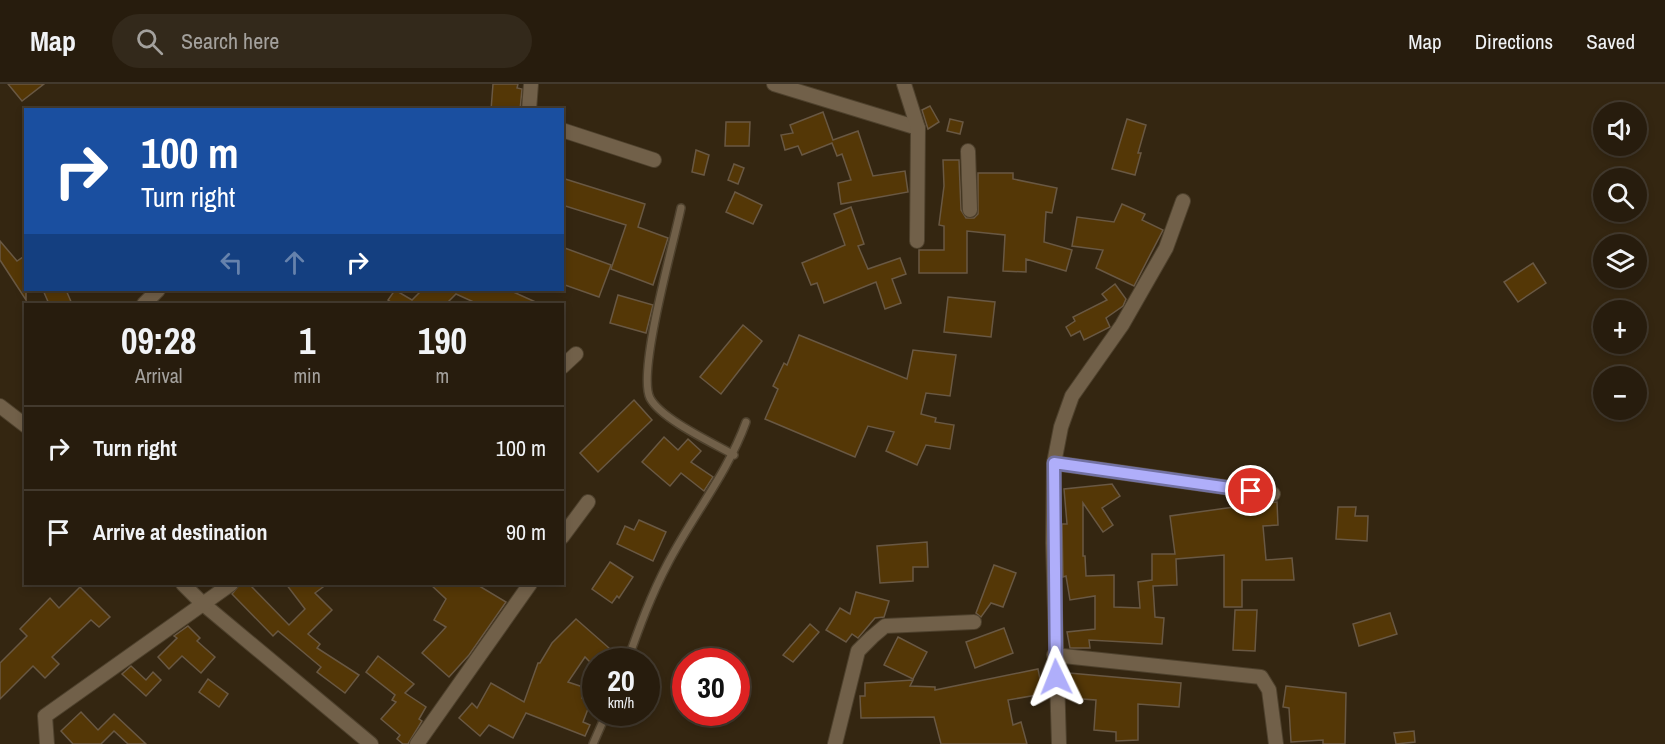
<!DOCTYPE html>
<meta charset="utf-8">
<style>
body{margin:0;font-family:"Archivo Narrow",sans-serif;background:#33291b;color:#f1f3f6;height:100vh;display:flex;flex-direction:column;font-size:22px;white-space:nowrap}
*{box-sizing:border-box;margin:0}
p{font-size:20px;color:#a4a19d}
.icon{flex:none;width:33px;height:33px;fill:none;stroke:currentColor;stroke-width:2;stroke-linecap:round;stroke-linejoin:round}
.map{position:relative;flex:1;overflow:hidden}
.side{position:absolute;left:24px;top:219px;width:540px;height:282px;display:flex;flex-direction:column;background:#271c0d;border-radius:0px;box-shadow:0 3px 9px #0003,0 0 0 2px #433a2e}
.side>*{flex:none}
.banner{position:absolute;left:24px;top:24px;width:540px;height:183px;border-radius:0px;box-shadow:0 3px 9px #0003,0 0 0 2px #433a2e;background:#1a4fa0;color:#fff;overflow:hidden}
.controls{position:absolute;left:1593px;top:18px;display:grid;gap:12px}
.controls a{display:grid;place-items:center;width:54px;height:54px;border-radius:50%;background:#271c0d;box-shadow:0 3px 9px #0003,0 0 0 2px #433a2e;font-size:30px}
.speed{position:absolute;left:582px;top:564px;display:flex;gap:12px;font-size:30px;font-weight:700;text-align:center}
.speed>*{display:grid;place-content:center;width:78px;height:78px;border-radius:50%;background:#271c0d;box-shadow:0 3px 9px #0003,0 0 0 2px #433a2e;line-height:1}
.speed small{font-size:15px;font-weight:400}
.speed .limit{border:9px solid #d22;background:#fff;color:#111}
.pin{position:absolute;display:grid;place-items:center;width:51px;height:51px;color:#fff;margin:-26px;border:3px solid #fff;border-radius:50%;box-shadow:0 2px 6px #0007}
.me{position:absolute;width:66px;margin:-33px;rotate:358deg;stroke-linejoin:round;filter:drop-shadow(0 0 4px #0008)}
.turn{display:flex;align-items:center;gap:21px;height:126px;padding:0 18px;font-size:27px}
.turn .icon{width:78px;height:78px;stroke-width:2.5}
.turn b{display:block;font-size:42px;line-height:51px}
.lanes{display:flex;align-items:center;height:57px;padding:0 18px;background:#0003;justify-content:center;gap:30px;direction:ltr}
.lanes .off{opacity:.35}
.eta{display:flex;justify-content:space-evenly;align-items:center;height:102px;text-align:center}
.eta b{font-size:36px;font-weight:800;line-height:42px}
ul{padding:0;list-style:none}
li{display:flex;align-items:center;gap:18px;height:84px;padding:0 18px;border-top:2px solid #433a2e}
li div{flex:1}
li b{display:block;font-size:22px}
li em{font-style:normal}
header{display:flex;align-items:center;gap:36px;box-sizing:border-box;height:84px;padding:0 30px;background:#271c0d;border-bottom:2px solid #433a2e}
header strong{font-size:28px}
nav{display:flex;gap:33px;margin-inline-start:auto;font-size:21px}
.search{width:420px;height:54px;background:#33291b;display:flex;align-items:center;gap:15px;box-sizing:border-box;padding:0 21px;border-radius:33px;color:#a4a19d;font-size:22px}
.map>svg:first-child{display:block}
.building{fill:#543706;stroke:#695843;stroke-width:1.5}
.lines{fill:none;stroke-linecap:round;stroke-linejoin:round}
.lane-casing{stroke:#4e412d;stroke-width:10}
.street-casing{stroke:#4e412d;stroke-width:16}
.lane{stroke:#716049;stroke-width:7}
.street{stroke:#716049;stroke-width:14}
.route-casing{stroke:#7271a2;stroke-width:15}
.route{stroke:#afaefa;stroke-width:10}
</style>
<header>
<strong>Map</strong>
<div class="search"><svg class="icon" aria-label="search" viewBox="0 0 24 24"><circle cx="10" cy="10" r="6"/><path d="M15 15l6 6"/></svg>Search here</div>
<nav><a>Map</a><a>Directions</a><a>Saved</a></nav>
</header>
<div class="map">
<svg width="1665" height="660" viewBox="0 0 1665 660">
<rect width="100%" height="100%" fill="#342611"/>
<g class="building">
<path d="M8,0h36l-22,17z"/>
<path d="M493,0h25l-1,4 5,1 -2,21h-29z"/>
<path d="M930,22l9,16 -11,7 -6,-19z"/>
<path d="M823,28l10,28 25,-9 15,45 32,-5 3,21 -67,12 -3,-21 13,-3 -9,-26 -5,2 -5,-13 -30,12 -4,-9 -13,4 -4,-15 12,-2 -3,-8z"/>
<path d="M950,35l13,3 -3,12 -13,-3z"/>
<path d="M1127,35l19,6 -8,28h3l-6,22 -23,-6z"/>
<path d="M726,38h24l-1,24h-24z"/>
<path d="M696,66l13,5 -5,20 -12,-3z"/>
<path d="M943,76h16l2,50 5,8h8l4,-4v-41h35v6l44,9 -5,25 -6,-1 -2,30 28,8 -6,21 -40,-12v13l-23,-1 2,-36 -38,-4v42h-48v-23h25v-24l-5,-1 5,-39z"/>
<path d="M734,80l10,4 -6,16 -10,-4z"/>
<path d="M562,94l83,26 -7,23 30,11 -15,47 -42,-16 15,-44 -64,-20z"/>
<path d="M735,108l27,13 -9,19 -27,-12z"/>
<path d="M1122,120l23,10 -3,6 21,10 -29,56 -38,-18 7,-18 -31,-4 5,-29 37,5z"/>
<path d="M851,123l13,37 -6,2 10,23 32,-11 6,16 -14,5 9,24 -16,6 -9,-27 -52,21 -7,-20 -6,2 -9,-22 43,-18 -11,-31z"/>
<path d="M0,157l17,20 9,-6v45l-26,-40z"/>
<path d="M562,163l49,18 -12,32 -37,-13z"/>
<path d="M1533,179l13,20 -28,19 -14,-20z"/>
<path d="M1115,200l11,15 -3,7 -17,12 4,9 -26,13 -4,-9 -9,5 -5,-9 9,-6 -2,-4 34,-17 -5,-6z"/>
<path d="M43,206h23l6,14h-23z"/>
<path d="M395,206l17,10 10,-10h87l31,14h-62l-22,-10 -10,10h-52l-6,-4z"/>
<path d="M618,211l35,10 -7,28 -36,-10z"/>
<path d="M948,213l47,5 -4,35 -47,-5z"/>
<path d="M743,241l19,16 -41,53 -21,-17z"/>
<path d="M799,251l108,44 6,-29 43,5 -6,41 -24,-3 -5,21 15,4 -1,4 19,3 -4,24 -24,-4 -9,20 -31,-14 8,-19 -26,-6 -13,31 -90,-38 13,-30 -5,-3 11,-23 3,2z"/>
<path d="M634,316l18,20 -54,52 -18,-19z"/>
<path d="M664,353l14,13 10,-11 13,12 -10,11 22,15 -9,14 -23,-18 -11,13 -28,-24z"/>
<path d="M1112,400l8,12 -18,12 11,17 -10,7 -20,-29v53h2l1,20 28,-1v32l26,1 -2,-26 14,-2v-26h23l-5,-38 64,-9 -1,-4 44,-1 1,23 -15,1 3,34 26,-2 2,22h-52v27h-18v-52l-48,4 1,26 -24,1 2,31 9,1 -2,26 -73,-4 1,8h-20l-3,-16 28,-3v-33l-25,4 -4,-24 -3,1 -1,-53h5l-3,-35z"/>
<path d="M1338,423h18l-1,9h13l-1,25 -31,-2z"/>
<path d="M639,436l27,12 -13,29 -36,-17 8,-18 9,4z"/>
<path d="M927,458l1,25h-15v14l-33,2 -3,-37z"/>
<path d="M610,478l23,15 -14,21 -2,-2 -5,7 -20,-14z"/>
<path d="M994,481l22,8 -13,34 -12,-4 -10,14 -5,-4z"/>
<path d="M240,500h9l40,41 16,-16 -19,-25h41l-12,9 17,17 -24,24 12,10 -3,4 42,27 -14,18 -28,-21 4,-5 -43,-36 -5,5 -41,-42z"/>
<path d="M430,500h46l30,18 -37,53 -20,22 -27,-24 24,-26 -12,-7 12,-21z"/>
<path d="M80,503l30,30 -11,10 -8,-7 -39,37 7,7 -14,14 -12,-12 -33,33v-36l27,-27 -7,-7 30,-31 9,10z"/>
<path d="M856,508l33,9 -5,16 -9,1 -17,20 -6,-4 -6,8 -20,-12 14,-22 10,6z"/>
<path d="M1235,526h22l-2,41 -22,-1z"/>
<path d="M1390,529l7,21 -38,12 -6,-22z"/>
<path d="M576,535l41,36 -5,7h-22l-5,-5 -17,25 18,6 -4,10 9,3 -8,21 7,3 -5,11 -59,-23 -13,25 -24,-13 -9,11 -21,-18 13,-15 5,5 14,-25 33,19 14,-39h2l12,-20z"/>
<path d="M810,540l9,8 -26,30 -10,-7z"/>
<path d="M188,542l12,12 -3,3 18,16 -14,16 -19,-17 -13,13 -11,-12 19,-19 -3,-2z"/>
<path d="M1004,544l9,25 -38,15 -9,-26z"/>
<path d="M898,553l29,15 -14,27 -29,-14z"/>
<path d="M378,572l36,28 -9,9 21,14 -7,12 3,2 -14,23h-5l-6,-5 3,-4 -19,-16 15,-17 -4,-2 3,-5 -29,-23z"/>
<path d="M131,582l15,14 7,-8 8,8 -15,16 -24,-22z"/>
<path d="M1038,585l5,25 -35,6 5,25 8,-3 6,22h-86l-7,-27 -73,1 -1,-22h5v-13l48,-3 -3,6 25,1v3z"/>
<path d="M1069,589l112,10 -2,24 -41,-3v36l-22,1v-9l-22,-2 2,-30 -29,-2z"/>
<path d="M208,595l20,15 -9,13 -20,-15z"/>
<path d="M1286,602l60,7 -1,51h-22v-4l-32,2 -2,-34 -6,-1z"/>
<path d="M81,628l17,18 16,-16 32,30h-18l-14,-13 -13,13h-28l-12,-13z"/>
<path d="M1414,647l1,11 -19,2 -2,-11z"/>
</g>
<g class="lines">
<g class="lane-casing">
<g id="lane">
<path d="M681,124c-7,34 -44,164 -31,190 11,21 63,45 84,57"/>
<path d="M627,578c12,-34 24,-67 41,-99 25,-48 59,-89 78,-141"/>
<path d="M593,660l14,-32"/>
</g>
</g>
<g class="street-casing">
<g id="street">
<path d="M774,0l144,44"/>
<path d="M904,0l14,44 -1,113"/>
<path d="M529,26l2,-26"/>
<path d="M562,46l92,30"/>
<path d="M968,67l2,59"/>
<path d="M144,220l14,-14"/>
<path d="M562,283l14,-13"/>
<path d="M0,322l26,20"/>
<path d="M1054,379l219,31"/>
<path d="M562,453l26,-35"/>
<path d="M183,500l19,19 169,141"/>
<path d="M1054,571l207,22 8,13 7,54"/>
<path d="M47,660l-2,-28 186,-132"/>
<path d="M417,660l113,-160"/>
<path d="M835,660l23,-93 14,-14 13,-11 89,-4"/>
<path d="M1059,660l-6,-201 1,-80 7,-36 11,-31 50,-71 44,-77 17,-47"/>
</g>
</g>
<use href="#lane" class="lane"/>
<use href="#street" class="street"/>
</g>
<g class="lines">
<g class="route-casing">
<path id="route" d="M1056,593l-2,-214 197,28"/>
</g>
<use href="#route" class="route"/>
</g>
</svg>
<div class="controls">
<a><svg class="icon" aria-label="sound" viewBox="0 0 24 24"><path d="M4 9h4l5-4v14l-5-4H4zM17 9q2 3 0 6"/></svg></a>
<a><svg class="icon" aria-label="search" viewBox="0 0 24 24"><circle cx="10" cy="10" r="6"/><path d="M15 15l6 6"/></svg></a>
<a><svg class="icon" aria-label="layers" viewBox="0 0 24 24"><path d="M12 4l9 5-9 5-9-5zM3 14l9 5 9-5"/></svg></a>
<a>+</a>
<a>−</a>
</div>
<div class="speed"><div>20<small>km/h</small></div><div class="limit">30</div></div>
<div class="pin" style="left:1251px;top:407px;background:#d93025"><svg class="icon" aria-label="arrive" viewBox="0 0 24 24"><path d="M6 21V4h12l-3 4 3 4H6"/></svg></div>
<svg class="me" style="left:1056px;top:593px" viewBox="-20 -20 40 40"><path d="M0-17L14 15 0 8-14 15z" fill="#afaefa" stroke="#fff" stroke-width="4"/></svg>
<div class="banner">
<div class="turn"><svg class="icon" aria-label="right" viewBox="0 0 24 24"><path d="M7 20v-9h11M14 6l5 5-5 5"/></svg><div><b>100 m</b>Turn right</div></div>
<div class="lanes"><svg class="icon off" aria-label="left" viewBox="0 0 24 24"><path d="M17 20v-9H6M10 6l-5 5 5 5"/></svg><svg class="icon off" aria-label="ahead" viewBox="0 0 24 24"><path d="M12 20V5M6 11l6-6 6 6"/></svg><svg class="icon" aria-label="right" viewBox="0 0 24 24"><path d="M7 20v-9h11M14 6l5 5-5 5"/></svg></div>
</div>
<section class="side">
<div class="eta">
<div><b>09:28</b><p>Arrival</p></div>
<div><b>1</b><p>min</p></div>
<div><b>190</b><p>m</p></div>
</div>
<ul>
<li><svg class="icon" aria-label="right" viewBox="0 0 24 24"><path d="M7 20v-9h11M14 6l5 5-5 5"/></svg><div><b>Turn right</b></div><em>100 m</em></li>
<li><svg class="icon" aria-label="arrive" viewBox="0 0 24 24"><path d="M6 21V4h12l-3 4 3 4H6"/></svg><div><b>Arrive at destination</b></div><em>90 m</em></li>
</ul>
</section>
</div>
